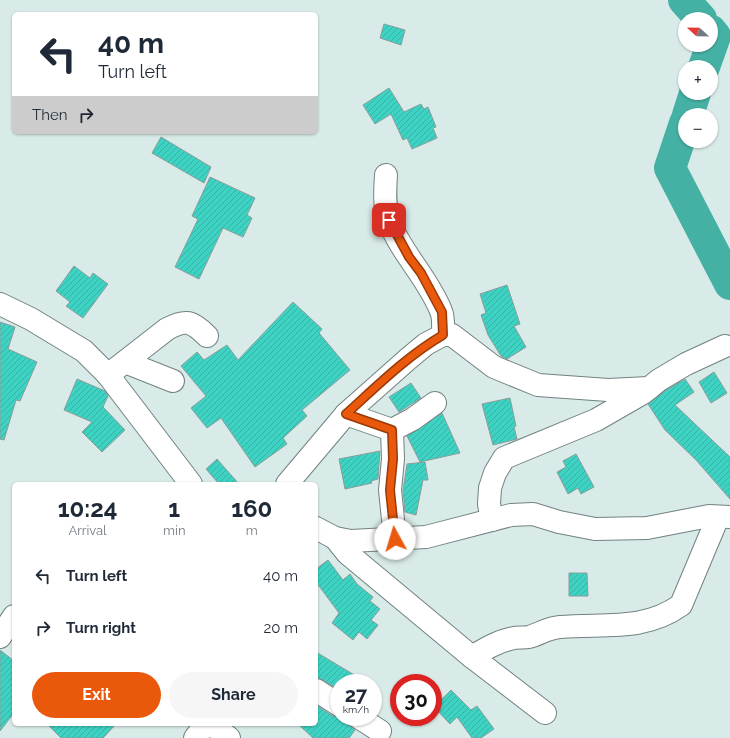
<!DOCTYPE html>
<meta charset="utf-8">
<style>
body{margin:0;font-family:Raleway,sans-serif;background:#f6f6f7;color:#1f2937;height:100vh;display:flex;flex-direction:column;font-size:15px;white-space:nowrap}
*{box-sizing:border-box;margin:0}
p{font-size:13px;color:#747a83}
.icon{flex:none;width:22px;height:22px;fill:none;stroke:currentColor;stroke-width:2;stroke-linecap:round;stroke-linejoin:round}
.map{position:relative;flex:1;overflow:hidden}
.drawer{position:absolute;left:12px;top:482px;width:306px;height:244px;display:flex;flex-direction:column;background:#fff;border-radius:6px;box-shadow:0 1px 3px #0004}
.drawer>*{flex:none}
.banner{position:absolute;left:12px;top:12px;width:306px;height:122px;border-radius:6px;box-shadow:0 1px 3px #0004;background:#fff;color:#1f2937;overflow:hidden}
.needle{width:26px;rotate:292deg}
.controls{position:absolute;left:678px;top:12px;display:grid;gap:8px}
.controls a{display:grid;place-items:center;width:40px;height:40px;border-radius:50%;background:#fff;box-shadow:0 1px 3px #0004;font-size:20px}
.speed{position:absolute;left:330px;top:674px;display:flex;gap:8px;font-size:20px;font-weight:700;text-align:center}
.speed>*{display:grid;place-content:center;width:52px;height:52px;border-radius:50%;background:#fff;box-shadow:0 1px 3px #0004;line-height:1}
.speed small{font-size:10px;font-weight:400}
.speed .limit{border:6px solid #d22;background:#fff;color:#111}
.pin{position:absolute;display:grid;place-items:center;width:34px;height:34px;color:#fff;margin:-17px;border-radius:8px;box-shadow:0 2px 6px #0006}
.me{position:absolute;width:44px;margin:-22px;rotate:354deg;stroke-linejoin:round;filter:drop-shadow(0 0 3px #0008)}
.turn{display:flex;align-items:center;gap:14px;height:84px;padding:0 20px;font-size:18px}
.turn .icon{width:52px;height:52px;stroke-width:2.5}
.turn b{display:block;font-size:28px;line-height:34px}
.then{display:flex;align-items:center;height:38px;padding:0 20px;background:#0003;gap:8px;font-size:15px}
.eta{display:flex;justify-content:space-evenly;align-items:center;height:68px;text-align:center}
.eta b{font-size:24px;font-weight:700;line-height:28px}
.action{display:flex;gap:8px;margin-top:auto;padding:8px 20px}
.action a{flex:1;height:46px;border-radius:24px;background:#ea580c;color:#fff;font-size:16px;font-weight:700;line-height:46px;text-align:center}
.action a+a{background:#f6f6f7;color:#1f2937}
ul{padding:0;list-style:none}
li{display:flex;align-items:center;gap:12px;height:52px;padding:0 20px}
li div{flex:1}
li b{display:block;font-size:15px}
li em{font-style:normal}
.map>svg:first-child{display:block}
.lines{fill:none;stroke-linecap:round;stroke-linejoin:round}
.river{stroke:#45b1a5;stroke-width:32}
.building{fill:url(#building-hatch);stroke:#8b9d9a}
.minor-casing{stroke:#718280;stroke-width:24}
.minor{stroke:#fff;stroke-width:22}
.route-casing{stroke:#983908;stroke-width:10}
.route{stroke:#ea580c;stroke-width:7}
</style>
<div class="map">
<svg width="730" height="738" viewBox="0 0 730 738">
<defs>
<pattern id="building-hatch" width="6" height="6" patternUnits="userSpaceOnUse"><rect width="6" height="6" fill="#3ed2c3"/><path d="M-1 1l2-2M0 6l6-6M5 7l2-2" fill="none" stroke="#36b4a8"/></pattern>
</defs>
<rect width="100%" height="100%" fill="#d8ebe8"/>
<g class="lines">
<g class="river">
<path d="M684,0l17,19"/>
<path d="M704,67l11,-31 -4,-5"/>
<path d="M688,115l7,-22"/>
<path d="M685,123l-15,45 60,116"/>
</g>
</g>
<g class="building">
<path d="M384,24l21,6 -4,15 -21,-7z"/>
<path d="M389,88l15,24 17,-8 3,5 4,-2 8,20 -3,1 4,10 -25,11 -5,-11 -4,2 -12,-26 -16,10 -12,-19z"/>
<path d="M161,137l50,30 -7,16 -52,-30z"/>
<path d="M210,177l45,21 -8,17 5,3 -9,19 -20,-9 -24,51 -24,-12 23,-48 -6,-3z"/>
<path d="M74,266l16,12 3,-5 15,11 -25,34 -17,-12 4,-4 -14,-11z"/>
<path d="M507,285l13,39 -6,2 12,21 -19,12 -6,-3 -13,-21 -7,-20 5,-2 -6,-19z"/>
<path d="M293,302l29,27 -3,4 31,37 -48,40 5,6 -24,22 4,6 -32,23 -34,-49 -14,10 -16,-20 15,-12 -25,-30 16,-14 7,8 23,-15 11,15z"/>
<path d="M0,322l15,5 -7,22 29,13 -17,39 -4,-1 -12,40 -4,-1z"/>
<path d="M714,372l13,21 -16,10 -12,-21z"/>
<path d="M77,379l28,12 3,5 -5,11 22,23 -23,22 -20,-20 10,-10 -28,-12z"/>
<path d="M685,379l9,13 -19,13 55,52v42l-34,-39 -31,-30 -17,-26 18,-14z"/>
<path d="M411,383l10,15 -22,14 -10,-15z"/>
<path d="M510,398l6,28 -2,1 3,12 -24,6 -11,-41z"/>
<path d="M442,413l18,40 -40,9 -13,-26z"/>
<path d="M380,451l-2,28 -7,2 1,2 -27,6 -6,-30z"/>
<path d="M576,454l18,33 -13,7 -3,-6 -10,6 -11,-22 9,-5 -3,-6z"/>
<path d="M217,459l22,25h-20l-13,-15z"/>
<path d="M425,462l3,18h-5l-7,35 -11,-3 -2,-22 4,-26z"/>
<path d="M328,560l15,20 7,-6 7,10 16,13 -3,4 10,8 -9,11 7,5 -11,14 -8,-7 -6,8 -21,-17 7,-10 -23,-31v-13z"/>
<path d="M569,573h18l1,23h-19z"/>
<path d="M0,650l14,11v52l-14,18z"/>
<path d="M316,652l30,18 22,13h-29v7l-16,-10 -7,-2z"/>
<path d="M451,690l20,20 6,-4 17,23 -13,9h-9l-15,-21 -7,7 -16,-17z"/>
<path d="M316,705l17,11 13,1 1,6 8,7 -6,8h-36l-15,-14h18z"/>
<path d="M47,724h69l-13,14h-42z"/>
</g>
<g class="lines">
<g class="minor-casing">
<g id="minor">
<path d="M386,175c-1,15 -2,32 3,46 12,32 39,57 52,90 3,7 2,17 2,24"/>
<path d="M0,304l31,15 53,32 24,24 83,109"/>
<path d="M125,362l48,19"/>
<path d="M108,375l59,-46c19,-10 25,-8 40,7"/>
<path d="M346,414l46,16 21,-11 22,-16"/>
<path d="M392,430l1,29 -3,31 5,49"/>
<path d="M287,484l59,-70 62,-55 18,-15 17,-9h9l42,32 44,18 70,5 41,-2"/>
<path d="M492,520l-3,-16 1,-16 5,-15 9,-15 92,-38 47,-27 16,-13 27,-16 39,-18"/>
<path d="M316,528l19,10 16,3 75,-4 85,-22 22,-1 26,8 36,7 52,-1 62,-12 21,1"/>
<path d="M335,538l12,15 125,104 73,56"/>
<path d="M0,637l14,-21"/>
<path d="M472,657c13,-8 26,-16 42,-19 4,-1 10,0 15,-1 11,-3 18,-9 31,-10 43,-4 83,5 121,-22l37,-88"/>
<path d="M316,690l23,15"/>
<path d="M358,717l22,14"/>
<path d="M211,724l18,14"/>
<path d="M195,738l11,-14"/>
</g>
</g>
<use href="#minor" class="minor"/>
</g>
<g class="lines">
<g class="route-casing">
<path id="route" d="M389,220l20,37 12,16 21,39 1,23c-36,21 -66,51 -97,79l46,16 1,29 -3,31 5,49"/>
</g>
<use href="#route" class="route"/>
</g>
</svg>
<div class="controls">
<a><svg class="needle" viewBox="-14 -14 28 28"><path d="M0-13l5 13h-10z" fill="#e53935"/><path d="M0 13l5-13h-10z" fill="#747a83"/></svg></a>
<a>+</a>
<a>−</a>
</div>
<div class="speed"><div>27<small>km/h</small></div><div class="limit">30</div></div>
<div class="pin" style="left:389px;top:220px;background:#d93025"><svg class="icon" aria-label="arrive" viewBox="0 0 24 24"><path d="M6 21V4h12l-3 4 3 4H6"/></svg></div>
<svg class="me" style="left:395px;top:539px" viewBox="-20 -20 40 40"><circle r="19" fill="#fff"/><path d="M0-13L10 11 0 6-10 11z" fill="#ea580c"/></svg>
<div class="banner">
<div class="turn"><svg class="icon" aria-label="left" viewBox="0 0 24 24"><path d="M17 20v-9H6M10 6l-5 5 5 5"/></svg><div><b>40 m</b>Turn left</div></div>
<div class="then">Then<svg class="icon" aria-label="right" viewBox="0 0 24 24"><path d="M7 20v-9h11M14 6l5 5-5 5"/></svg></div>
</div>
<section class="drawer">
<div class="eta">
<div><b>10:24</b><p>Arrival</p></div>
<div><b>1</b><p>min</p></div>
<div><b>160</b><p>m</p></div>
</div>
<ul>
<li><svg class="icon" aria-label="left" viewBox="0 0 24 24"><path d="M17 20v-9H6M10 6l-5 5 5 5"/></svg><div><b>Turn left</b></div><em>40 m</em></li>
<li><svg class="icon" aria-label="right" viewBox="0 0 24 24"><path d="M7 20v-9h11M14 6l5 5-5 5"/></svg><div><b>Turn right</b></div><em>20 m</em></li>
</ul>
<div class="action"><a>Exit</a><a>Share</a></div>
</section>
</div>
